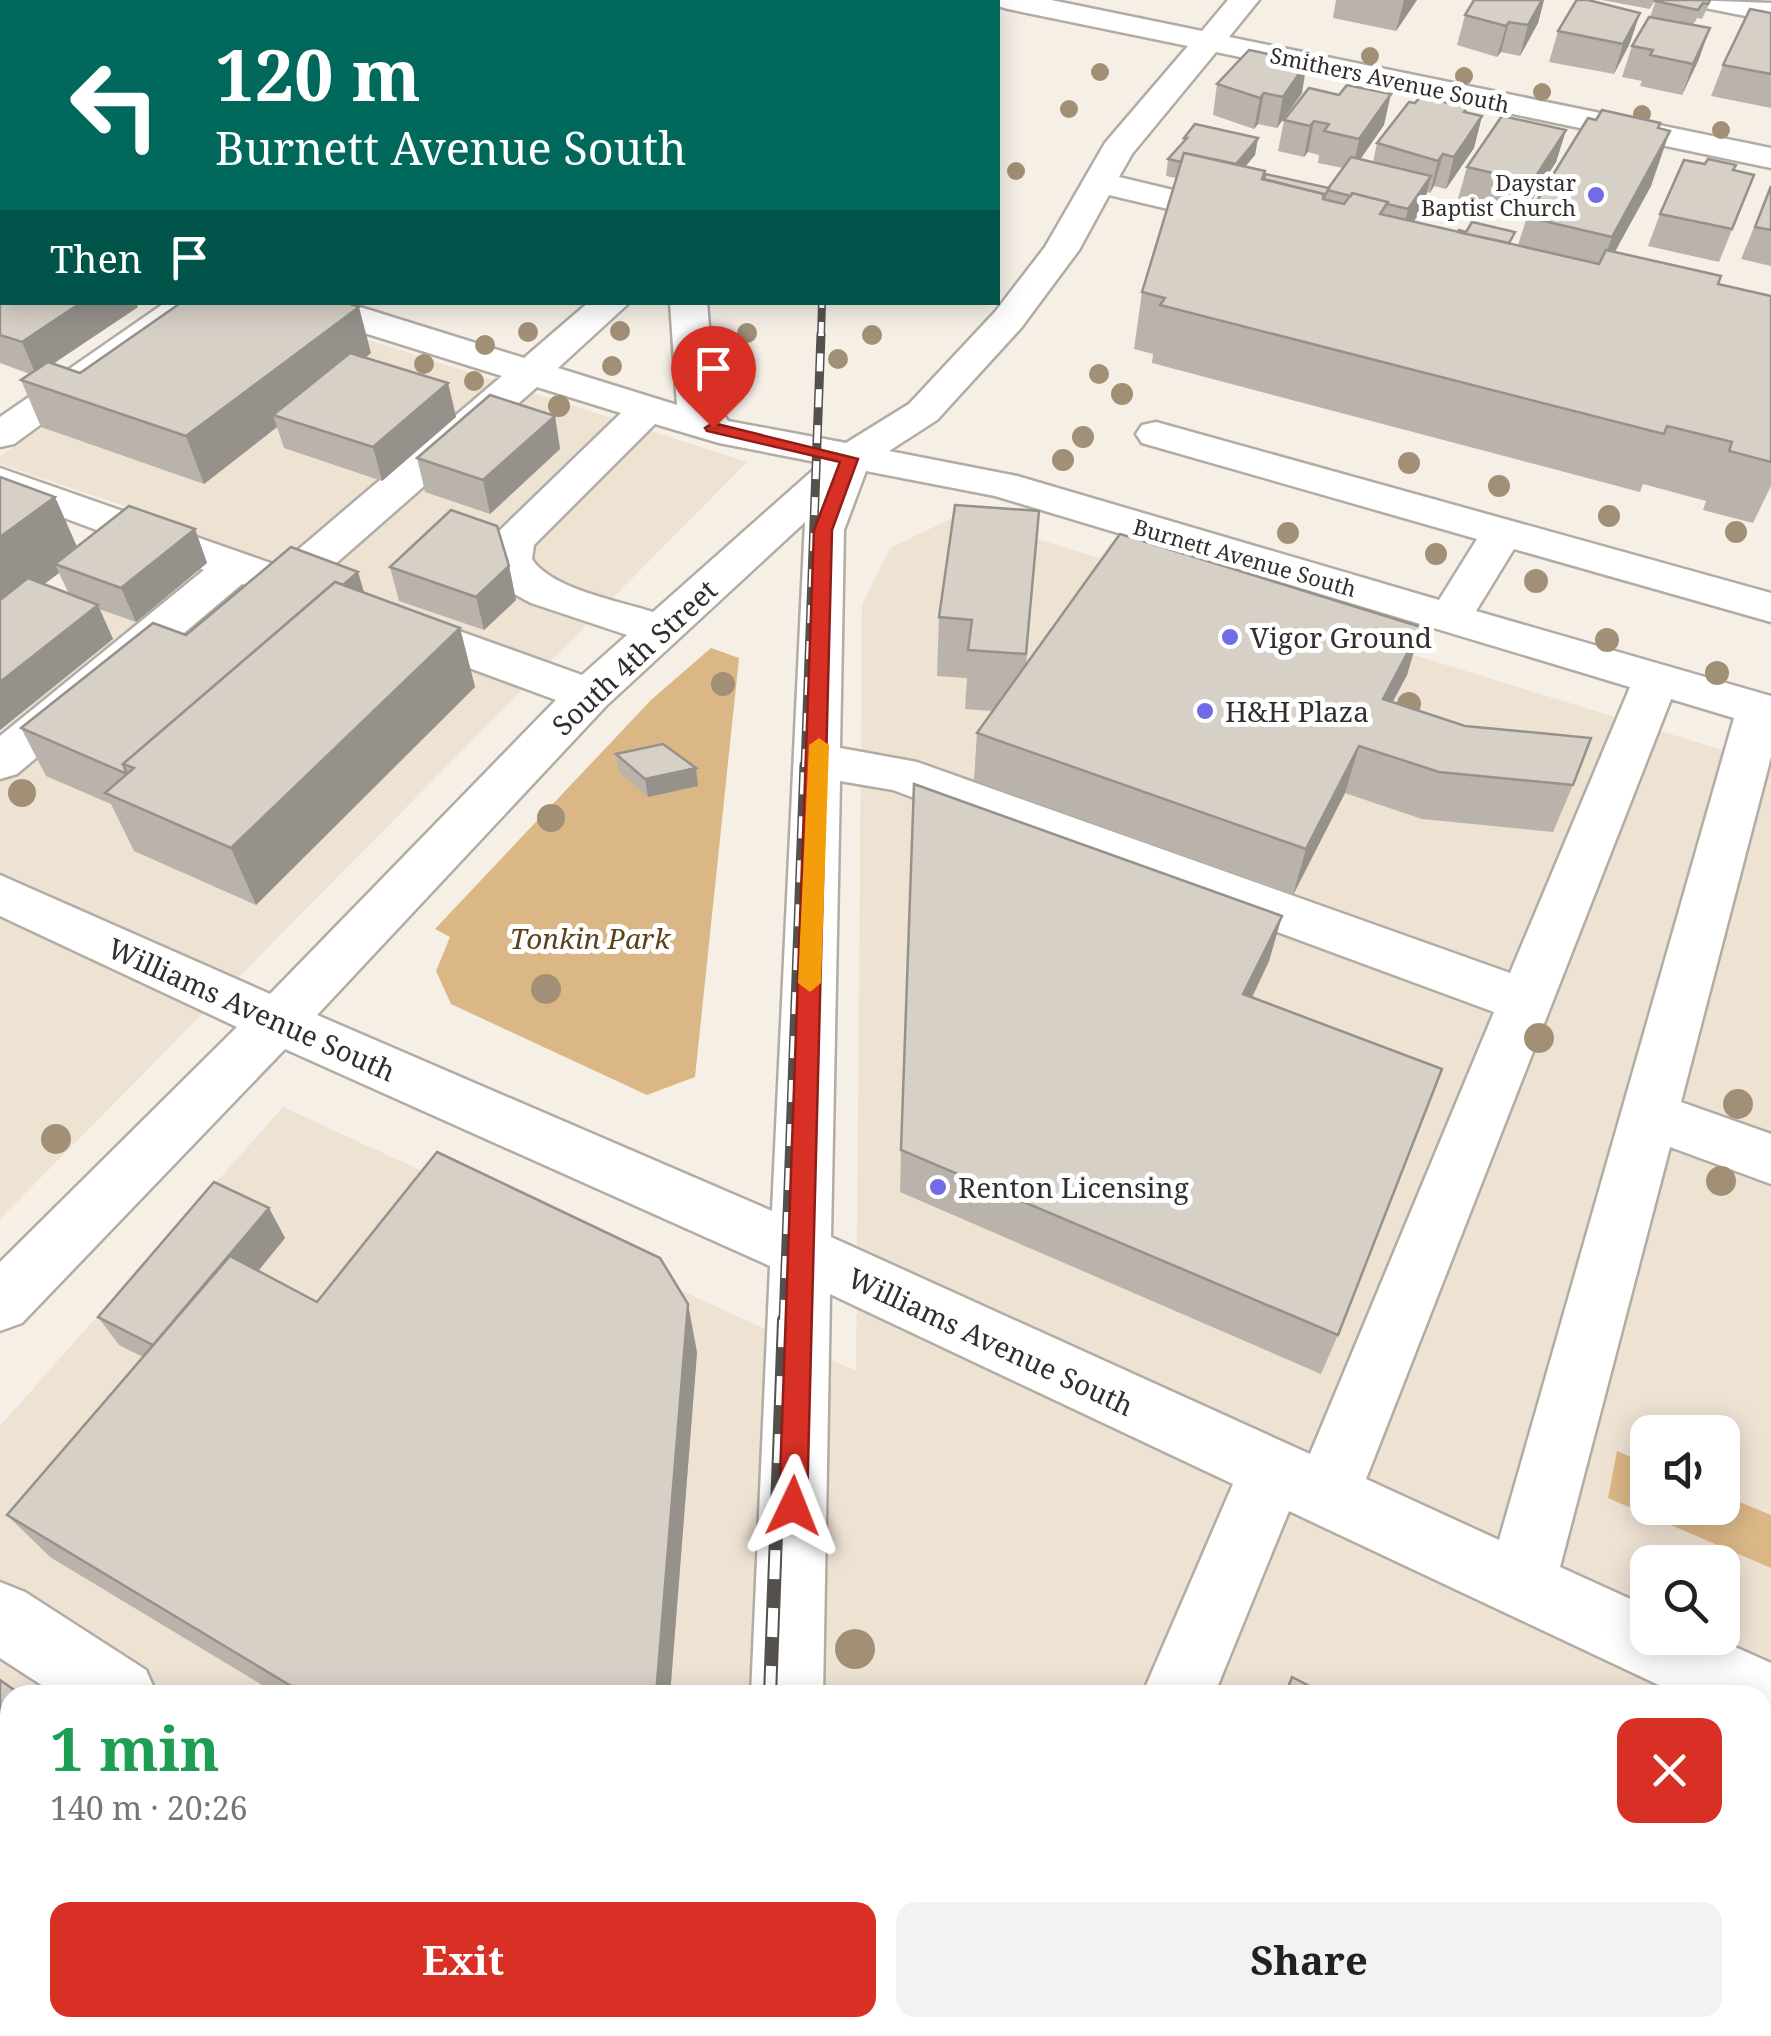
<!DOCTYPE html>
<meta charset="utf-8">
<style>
body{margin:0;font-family:"Noto Serif",serif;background:#f2f2f2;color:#202124;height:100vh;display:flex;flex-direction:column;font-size:38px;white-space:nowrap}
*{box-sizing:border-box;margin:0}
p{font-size:32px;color:#757577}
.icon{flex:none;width:55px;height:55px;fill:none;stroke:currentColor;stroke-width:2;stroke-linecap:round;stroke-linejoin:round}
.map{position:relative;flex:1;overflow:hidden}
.sheet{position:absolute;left:0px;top:1685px;width:1772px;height:352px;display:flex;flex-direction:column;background:#fff;border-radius:30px 30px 0 0;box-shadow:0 5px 25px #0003}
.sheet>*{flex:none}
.hud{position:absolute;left:0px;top:0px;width:1000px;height:305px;box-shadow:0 5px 25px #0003;background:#00695c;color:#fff;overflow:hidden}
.controls{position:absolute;left:1630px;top:1415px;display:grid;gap:20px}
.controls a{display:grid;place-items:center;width:110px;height:110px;border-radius:20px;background:#fff;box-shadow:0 5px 25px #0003;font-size:50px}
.pin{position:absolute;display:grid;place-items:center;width:85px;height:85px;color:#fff;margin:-102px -42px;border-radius:50% 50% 50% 0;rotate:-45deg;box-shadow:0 0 10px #0007}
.pin .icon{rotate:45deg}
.me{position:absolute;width:110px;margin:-55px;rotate:2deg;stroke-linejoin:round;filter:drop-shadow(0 0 8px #0008)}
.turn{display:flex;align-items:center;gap:35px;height:210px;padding:0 50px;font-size:45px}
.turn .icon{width:130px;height:130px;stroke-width:2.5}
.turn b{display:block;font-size:70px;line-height:85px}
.then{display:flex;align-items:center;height:95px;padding:0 50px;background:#0003;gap:20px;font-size:38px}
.round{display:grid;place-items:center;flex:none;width:105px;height:105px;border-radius:20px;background:#f2f2f2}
.overview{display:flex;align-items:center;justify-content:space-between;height:170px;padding:0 50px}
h1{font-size:60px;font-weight:700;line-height:75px;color:#1e9e55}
.primary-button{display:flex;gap:20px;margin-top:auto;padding:20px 50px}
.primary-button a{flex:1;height:115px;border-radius:20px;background:#d93025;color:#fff;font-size:40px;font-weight:700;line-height:115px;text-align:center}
.primary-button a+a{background:#f2f2f2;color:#202124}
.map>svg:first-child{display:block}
.built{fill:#eee2d3;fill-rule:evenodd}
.green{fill:#dbb786}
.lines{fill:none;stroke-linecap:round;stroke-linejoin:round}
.minor-casing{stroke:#b2aca4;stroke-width:5}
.minor{fill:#fff;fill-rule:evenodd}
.rail-far3-casing{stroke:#54514d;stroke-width:8}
.rail-far2-casing{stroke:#54514d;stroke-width:9}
.rail-far1-casing{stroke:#54514d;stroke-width:11}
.rail-casing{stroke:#54514d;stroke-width:14}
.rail-far3{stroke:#fff;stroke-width:5;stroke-dasharray:14;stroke-linecap:butt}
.rail-far2{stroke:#fff;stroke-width:6;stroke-dasharray:18;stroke-linecap:butt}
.rail-far1{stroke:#fff;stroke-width:8;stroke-dasharray:22;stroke-linecap:butt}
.rail{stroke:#fff;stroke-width:10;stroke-dasharray:29;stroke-linecap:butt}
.tree{fill:#a19075}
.wall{fill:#b9b3ab;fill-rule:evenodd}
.shaded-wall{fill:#96928b}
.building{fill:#d7d0c7;stroke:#96928b;stroke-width:2.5}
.route{fill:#d93025;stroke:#8d1f18;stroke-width:2.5}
.slow{fill:#f59e0b}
.poi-dot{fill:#716be5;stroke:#fff;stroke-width:4}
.labels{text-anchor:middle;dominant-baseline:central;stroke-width:10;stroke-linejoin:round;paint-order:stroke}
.far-street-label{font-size:22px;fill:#312e2b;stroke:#fff}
.far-poi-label{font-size:22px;fill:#312e2b;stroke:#fff;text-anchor:end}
.poi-label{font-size:28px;fill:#312e2b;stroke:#fff;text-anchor:start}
.street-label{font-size:28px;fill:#312e2b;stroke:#fff}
.park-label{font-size:28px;font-style:italic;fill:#5d4219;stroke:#fff}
</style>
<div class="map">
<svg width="1771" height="2036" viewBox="0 0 1771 2036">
<rect width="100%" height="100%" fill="#f5efe6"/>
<g class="built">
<path d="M252,302l495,160 -747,757v-573l163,-127 -163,-55v-8l227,-153z"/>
<path d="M959,515l812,250v1271h-1771v-610l283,-319 573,264 6,-766 28,-57zM1648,1432h74v76h-74zM1648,1562h74v76h-74zM10,1695h1752v333h-1752z"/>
</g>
<g class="green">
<path d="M711,648l28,10 -44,419 -48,18 -196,-91 -15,-33 14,-34 -15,-8 216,-229z"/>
<path d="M1617,1451l30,13 1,44h74l1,-13 48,20v53l-163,-70z"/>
</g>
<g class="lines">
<g class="minor-casing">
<g id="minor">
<path d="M700,0h30v2h-29z"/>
<path d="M993,0h58l151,31 26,-31h31l-30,37 542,111v20l-555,-116 -84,102 -13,23 133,32 5,7 -5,7 -12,3 -131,-31 -30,55 -58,78 -84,92 -48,31 128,25 422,124 38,-61 -335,-96 -6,-9 6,-9 14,-3 615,171v29l-257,-73 -38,62 295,85v61l-90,345 90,32v50l-101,-37 -110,420 88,40v31h67l56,25v63l-9,4v-35h-82l-391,-184 -75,184h-72l91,-211 -403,-190 -7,401h-72l19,-429 -485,-217 -263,274 -22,8v-69l237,-235 -237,-111v-41l270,119 286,-294 -314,-116 -225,190 -17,5v-43l204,-166 -204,-76v-26l279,98 223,-190 -211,-66 -5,-8h58l180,56 65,-56h41l-72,66 119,37 -7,-103h37l8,100 13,19 118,22 63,-39 86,-92 50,-65 60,-104 83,-97 -180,-37 -10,-3zM537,387l84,26 -123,119 -10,27 19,31 24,13 96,32 -45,40 -265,-95zM655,424l64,19 102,20 -168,149c-34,-11 -102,-23 -121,-53l2,-14zM866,471l129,25 635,191 -120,286 -593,-211 -77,-14 4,-218zM805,522l-33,689 -455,-196 289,-309zM1671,699l63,19 -235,822 -133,-61zM840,781l53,9 601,222 -184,442 -479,-217z"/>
<path d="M1690,0l81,3v18l-76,-15z"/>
<rect x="0" y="68" width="2" height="18"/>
<rect x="0" y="199" width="2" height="21"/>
<path d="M166,302h43l-195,142 -14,3v-30z"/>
<path d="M0,1582l25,10 121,78 11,25h-100l-57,-37z"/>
<path d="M10,1834v85l-10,4v-85z"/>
<rect x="736" y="2028" width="80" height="8"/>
<path d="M1009,2028h80l-1,8h-80z"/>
</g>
</g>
<use href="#minor" class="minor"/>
<g class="rail-far3-casing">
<path id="rail-far3" d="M821,336l1,-34"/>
</g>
<g class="rail-far2-casing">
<path id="rail-far2" d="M805,767l16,-433"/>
</g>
<g class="rail-far1-casing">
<path id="rail-far1" d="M784,1322l21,-557"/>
</g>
<g class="rail-casing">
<g id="rail">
<path d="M770,1695l14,-375"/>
<path d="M757,2028v8"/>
</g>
</g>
<use href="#rail-far3" class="rail-far3"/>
<use href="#rail-far2" class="rail-far2"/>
<use href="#rail-far1" class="rail-far1"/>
<use href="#rail" class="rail"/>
</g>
<g class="tree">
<circle cx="1370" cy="56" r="9"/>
<circle cx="1100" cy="72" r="9"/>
<circle cx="1464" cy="76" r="9"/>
<circle cx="1542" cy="92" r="9"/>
<circle cx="1069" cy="109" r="9"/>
<circle cx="1642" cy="114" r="9"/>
<circle cx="1721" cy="130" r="9"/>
<circle cx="1016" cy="171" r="9"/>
<circle cx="620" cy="331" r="10"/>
<circle cx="528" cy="332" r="10"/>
<circle cx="747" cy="333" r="10"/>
<circle cx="872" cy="335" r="10"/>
<circle cx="485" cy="345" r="10"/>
<circle cx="838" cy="359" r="10"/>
<circle cx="424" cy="364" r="10"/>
<circle cx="612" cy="366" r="10"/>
<circle cx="743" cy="372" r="10"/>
<circle cx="1099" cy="374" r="10"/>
<circle cx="474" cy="381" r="10"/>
<circle cx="1122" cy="394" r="11"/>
<circle cx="559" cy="406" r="11"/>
<circle cx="1083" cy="437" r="11"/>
<circle cx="1063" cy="460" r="11"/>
<circle cx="1409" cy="463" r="11"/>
<circle cx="1499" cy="486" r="11"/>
<circle cx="1609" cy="516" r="11"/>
<circle cx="1736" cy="532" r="11"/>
<circle cx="1288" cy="533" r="11"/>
<circle cx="1436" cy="554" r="11"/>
<circle cx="1536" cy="581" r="12"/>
<circle cx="1607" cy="640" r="12"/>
<circle cx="1717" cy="673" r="12"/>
<circle cx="723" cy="684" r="12"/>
<circle cx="1409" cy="704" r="12"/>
<circle cx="22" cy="793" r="14"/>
<circle cx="551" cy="818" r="14"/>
<circle cx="546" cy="989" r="15"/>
<circle cx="1539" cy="1038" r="15"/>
<circle cx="1738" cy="1104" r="15"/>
<circle cx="56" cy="1139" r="15"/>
<circle cx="1721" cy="1181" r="15"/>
<circle cx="855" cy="1649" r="20"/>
</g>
<g class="wall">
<path d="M244,0h45l-4,2h-30z"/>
<path d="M382,0h27l-5,2h-13z"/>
<path d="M422,0h81l-4,2h-77z"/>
<path d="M1336,0h81l-21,31 -63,-13z"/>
<path d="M1474,0h70l-6,23 -18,33 -19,-4 -4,5 -40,-12 8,-30z"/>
<path d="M1602,0h53l-5,9z"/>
<path d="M1656,0h55l-9,19 -5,-1 -4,7 6,34 -17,36 -42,-9 2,-5 -20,-4 10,-31 18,-29z"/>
<path d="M1771,13v95l-60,-12 12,-31z"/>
<path d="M2,15v21h-2v-19z"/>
<path d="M1558,31l72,12 -16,31 -65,-12z"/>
<path d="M1217,84l85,9 -25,35 -19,-4 -4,5 -41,-14z"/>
<path d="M1467,107l-1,6 16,3 -8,32 -28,41 -12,-3 -4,7 -3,-1 -4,16 -9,13 104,24 9,-28 132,-89 -8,58 -36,66 103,32 53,12v190l-18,37 -50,-13 3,-9 -63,-17 -3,8 -488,-129 1,-9 -19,-5 8,-57 34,-114 -10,-2 2,-17 15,-16 1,-5h74l-3,17 -10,11 20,8 64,14 14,-20 -25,-5 1,-8 -11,-3 -4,5 -26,-6 6,-31 100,5 -24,34 13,3 4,-19z"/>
<path d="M1566,130l-10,32 -33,52 -65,-15 9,-32z"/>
<path d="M1733,170l21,5 -35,87 -71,-16 12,-32z"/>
<path d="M1771,186v80l-30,-7z"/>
<path d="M0,248l2,54 136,5 -85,57 27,9 291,-20 -6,5 83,25 8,34 -74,64 -98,-33 -7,-21 -73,57 -163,-57 -20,-47 9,-6 -30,-11z"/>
<path d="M555,416l5,33 -70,65 -65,-22 -8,-34z"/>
<path d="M55,497l22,50 118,-18 12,34 -71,59 -37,-13 14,30 -113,91zM59,573l10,21 -25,-10z"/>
<path d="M1039,511l-13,154 395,-38 -14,48 -15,27 181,83 -20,47 -131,-13 -77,-26 -52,102 -319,-115 3,-47 16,-22 -28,-2 2,-31 -30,-2 2,-59z"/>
<path d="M509,566l7,34 -32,30 -85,-29 -9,-34z"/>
<path d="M365,593l95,35 15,59 -219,218 -122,-54 -23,-47 -65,-28 -25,-48 165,-93z"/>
<path d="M616,754l80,14 2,18 -50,11 -29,-25z"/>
<path d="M1282,916l-13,45 -17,37 86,337 -17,39 -421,-182 1,-42z"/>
<path d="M269,1208l16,30 -27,33 59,31 380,50 -27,343h-391l-229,-138 -43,-42 136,-158 -24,-12 -21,-28z"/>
<path d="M1154,2028h517l-1,8h-519z"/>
</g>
<g class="shaded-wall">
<path d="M94,0h18l1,2h-24z"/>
<path d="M476,0h27l-4,2h-27z"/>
<path d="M622,0h18l-3,2h-15z"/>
<path d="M1404,0h13l-21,31z"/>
<path d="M1542,0h2l-6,23 -18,33 8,-31z"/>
<path d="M1640,13l-10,30 -16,31 9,-30z"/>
<path d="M1509,22l-8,30 -4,5 9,-31z"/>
<path d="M1710,28l-11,31 -17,36 11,-31z"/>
<path d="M1307,62l-5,31 -25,35 6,-31z"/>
<path d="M1264,93l-6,31 -4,5 6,-31z"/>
<path d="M1391,94l-7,31 -31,45 6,-31z"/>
<path d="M1482,116l-8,32 -28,41 8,-32z"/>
<path d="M1314,121l-6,31 -4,5 6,-31z"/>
<path d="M1566,130l-10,32 -33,52 9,-32z"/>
<path d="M1670,131l-19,55 -59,107 20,-56z"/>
<path d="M1258,138l-3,17 -29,35 2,-17z"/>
<path d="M1443,154l-9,32 -4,7 8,-32z"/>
<path d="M1431,176l-8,32 -23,33 8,-32z"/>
<path d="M2,259v42l-2,1v-41z"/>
<path d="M82,302h54l2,5 -102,68 -14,-33z"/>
<path d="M359,307l12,46 -84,66 -14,-4 4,12 -73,57 -18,-48z"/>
<path d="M448,383l8,34 -74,64 -9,-34z"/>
<path d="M555,416l5,33 -70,65 -7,-34z"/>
<path d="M55,497l26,59 -26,8 4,9 -59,44v-80z"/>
<path d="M195,529l12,34 -71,59 -15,-34z"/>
<path d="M509,566l7,34 -32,30 -8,-33z"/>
<path d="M358,572l14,47 -238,150z"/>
<path d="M98,605l15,34 -113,91v-48z"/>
<path d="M1421,627l-14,48 -38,72 14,-48z"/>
<path d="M460,628l15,59 -219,218 -25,-57z"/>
<path d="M1359,746l-14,47 -52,102 13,-46z"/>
<path d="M696,768l2,18 -50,11 -3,-18z"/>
<path d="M1282,916l-13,45 -37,78 11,-45z"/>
<path d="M269,1208l16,30 -110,135 -20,-27z"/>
<path d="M688,1304l9,48 -27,343h-14z"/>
<path d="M10,1701v54l-10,12v-54z"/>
<path d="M408,2028h12l-5,8h-12z"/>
</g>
<g class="building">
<path d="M31,0h63l-5,2h-62z"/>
<path d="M290,0h60l-4,2h-60z"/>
<path d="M449,0h27l-4,2h-13z"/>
<path d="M516,0h22l10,2h-36z"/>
<path d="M556,0h50l10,2h-63z"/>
<path d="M1474,0h68l-14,25 -19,-3 -3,4 -41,-11z"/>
<path d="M1578,0h10l52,13 -17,31 -65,-13 18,-30z"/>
<path d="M1656,0h54l-2,4 -5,-1 -5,7 -43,-9z"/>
<path d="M1750,9l21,4v61l-48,-9z"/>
<path d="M1649,17l61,11 -17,36 -43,-9 3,-5 -21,-4z"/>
<path d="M1249,50l58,12 -24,35 -19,-4 -4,5 -43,-14z"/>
<path d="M1347,85l44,9 -32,45 -35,-8 5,-7 -15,-3 -4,5 -26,-6 25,-32 30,7z"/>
<path d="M1420,97l47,10 -3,5 18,4 -28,41 -11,-3 -5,7 -61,-18 32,-41 6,1z"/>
<path d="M1602,110l58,13 -2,5 12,3 -58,106 -85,-20 61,-99 8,2z"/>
<path d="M1502,116l64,14 -34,52 -65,-15z"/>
<path d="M1195,124l63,14 -22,26 -52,-11 -3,9 -13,-3 19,-21h-3z"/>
<path d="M1184,153l81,18 -3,8 62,15 -1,5 21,5 8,-11 36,9 -8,12 219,50 7,-14 115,26 -3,8 53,12v166l-42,-11 3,-9 -65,-16 -3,8 -504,-129 5,-7 -23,-6z"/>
<path d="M1351,157l80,19 -23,33 -21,-5 1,-2 -36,-9 -1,3 -24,-6z"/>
<path d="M1708,159l28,6 -3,5 21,5 -22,54 -72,-15 24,-54 21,4z"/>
<path d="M1265,174l64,14 -6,11 1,-5 -60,-15z"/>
<path d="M1771,186v44l-16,-3z"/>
<path d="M1472,222l43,10 -6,11 -51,-11 1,-2 7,2z"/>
<path d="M2,297v5h80l-60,40 -22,-7v-37z"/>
<path d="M182,302h163l14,5 -173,129 -165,-56 27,-18 32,11z"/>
<path d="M350,353l98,30 -75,64 -100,-32z"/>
<path d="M490,395l65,21 -72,64 -66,-22z"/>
<path d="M0,477l55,20 -55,40z"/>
<path d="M955,505l84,6 -13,143 -58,-4 4,-30 -33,-3z"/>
<path d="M129,506l66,23 -74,59 -66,-24z"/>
<path d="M451,510l46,16 12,40 -33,31 -86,-30z"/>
<path d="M1120,534l301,93 -38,72 82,27 126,12 -18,47 -134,-13 -80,-26 -53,103 -329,-116z"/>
<path d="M291,547l67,25 -15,13 -8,-3 -212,182 4,10 -106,-46 132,-105 33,12z"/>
<path d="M28,578l70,27 -98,77v-82z"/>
<path d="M335,582l125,46 -229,220 -126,-55 29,-25 -11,-4z"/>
<path d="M663,744l33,24 -51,11 -29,-25z"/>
<path d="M914,784l368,132 -39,78 199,75 -104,266 -437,-185z"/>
<path d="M437,1152l223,106 28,46 -32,391h-350l-299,-180 223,-259 87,46z"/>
<path d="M214,1182l55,26 -116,137 -55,-28z"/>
<path d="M1292,1677l35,18h-42z"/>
<path d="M0,1680l17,12 -2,3h-5v6l-10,12z"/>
<path d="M78,2028h330l-5,8h-331z"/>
<path d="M1163,2028h508l-1,8h-510z"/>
</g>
<path class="route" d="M713,423l145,36 -26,71 -25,976 -4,9 -10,4 -10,-4 -4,-9 35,-976 26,-68 -133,-31 -2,-3z"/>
<path class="slow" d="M819,738l10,7 -8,238 -11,9 -12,-9 11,-238z"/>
<g class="poi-dot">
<circle cx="1596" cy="195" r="10"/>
<circle cx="1230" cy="637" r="10"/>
<circle cx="1205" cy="711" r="10"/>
<circle cx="938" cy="1187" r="10"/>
</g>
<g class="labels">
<g class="far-street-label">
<text transform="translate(1390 79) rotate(12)">Smithers Avenue South</text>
<text transform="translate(1245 557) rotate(16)">Burnett Avenue South</text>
</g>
<g class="far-poi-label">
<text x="1576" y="182">Daystar<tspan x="1576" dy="25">Baptist Church</tspan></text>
</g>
<g class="poi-label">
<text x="1250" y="637">Vigor Ground</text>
<text x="1225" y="711">H&amp;H Plaza</text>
<text x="958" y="1187">Renton Licensing</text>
</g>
<g class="street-label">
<text transform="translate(634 657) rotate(-43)">South 4th Street</text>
<text transform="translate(252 1009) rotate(24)">Williams Avenue South</text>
<text transform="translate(991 1341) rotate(25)">Williams Avenue South</text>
</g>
<g class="park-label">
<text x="590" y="938">Tonkin Park</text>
</g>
</g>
</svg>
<div class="controls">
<a><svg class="icon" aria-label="sound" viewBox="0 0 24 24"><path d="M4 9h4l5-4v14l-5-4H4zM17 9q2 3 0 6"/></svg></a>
<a><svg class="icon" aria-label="search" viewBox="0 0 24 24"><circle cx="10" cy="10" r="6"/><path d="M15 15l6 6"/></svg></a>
</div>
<div class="pin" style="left:713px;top:428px;background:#d93025"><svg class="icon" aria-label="arrive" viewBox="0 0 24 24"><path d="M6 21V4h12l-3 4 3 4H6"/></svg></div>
<svg class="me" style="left:793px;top:1506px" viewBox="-20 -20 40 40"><path d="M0-17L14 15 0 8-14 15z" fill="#d93025" stroke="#fff" stroke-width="4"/></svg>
<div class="hud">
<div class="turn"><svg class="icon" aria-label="left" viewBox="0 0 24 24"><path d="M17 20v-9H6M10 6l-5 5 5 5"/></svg><div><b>120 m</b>Burnett Avenue South</div></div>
<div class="then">Then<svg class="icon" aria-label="arrive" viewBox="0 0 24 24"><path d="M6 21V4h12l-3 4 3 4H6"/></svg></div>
</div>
<section class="sheet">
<div class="overview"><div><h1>1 min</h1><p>140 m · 20:26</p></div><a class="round" style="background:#d93025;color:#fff"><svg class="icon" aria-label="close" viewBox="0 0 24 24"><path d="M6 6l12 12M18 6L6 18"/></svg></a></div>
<div class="primary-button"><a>Exit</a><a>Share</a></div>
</section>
</div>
